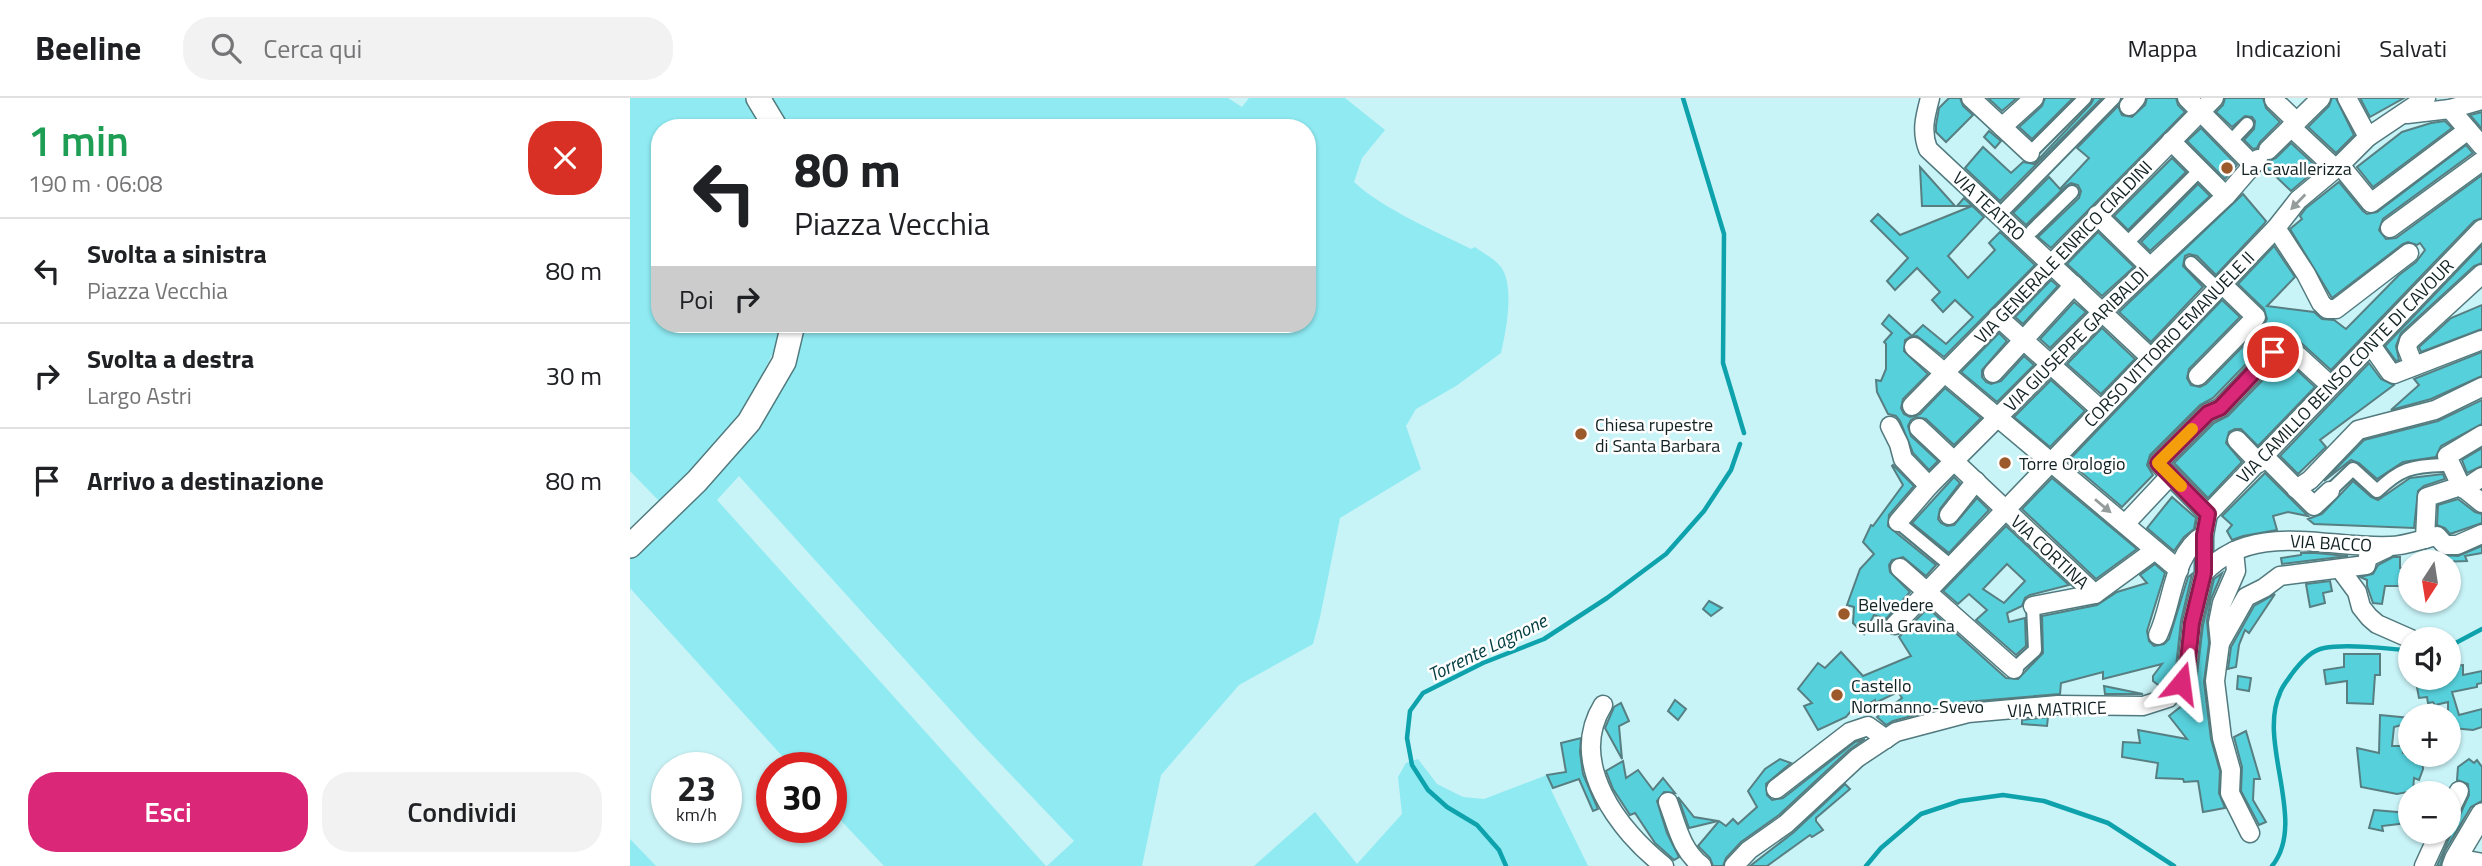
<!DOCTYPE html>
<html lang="it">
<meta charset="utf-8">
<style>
body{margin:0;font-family:"Titillium Web",sans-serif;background:#f2f2f2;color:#202124;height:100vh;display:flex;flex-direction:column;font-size:26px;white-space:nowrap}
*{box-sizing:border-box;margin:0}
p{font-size:23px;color:#757577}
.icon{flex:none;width:38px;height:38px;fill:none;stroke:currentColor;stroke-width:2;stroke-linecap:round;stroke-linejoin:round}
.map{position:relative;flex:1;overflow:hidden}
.drawer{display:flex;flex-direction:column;background:#fff;width:630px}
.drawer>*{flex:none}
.guide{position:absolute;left:21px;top:21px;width:665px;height:214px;border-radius:28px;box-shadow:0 2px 5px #0004;background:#fff;color:#202124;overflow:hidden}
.needle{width:46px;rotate:192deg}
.controls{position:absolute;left:1768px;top:452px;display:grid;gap:14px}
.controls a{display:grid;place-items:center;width:63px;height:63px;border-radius:50%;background:#fff;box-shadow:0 2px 5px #0004;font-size:35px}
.speed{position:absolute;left:21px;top:654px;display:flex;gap:14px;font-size:35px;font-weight:700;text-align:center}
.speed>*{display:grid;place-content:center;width:91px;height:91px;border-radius:50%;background:#fff;box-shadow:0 2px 5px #0004;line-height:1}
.speed small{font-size:18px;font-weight:400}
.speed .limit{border:10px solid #d22;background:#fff;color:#111}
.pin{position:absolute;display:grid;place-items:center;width:60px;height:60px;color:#fff;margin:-30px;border:4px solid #fff;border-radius:50%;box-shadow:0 2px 7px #0007}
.me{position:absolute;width:77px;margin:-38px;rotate:16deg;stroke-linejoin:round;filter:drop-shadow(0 0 5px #0008)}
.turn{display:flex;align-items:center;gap:24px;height:147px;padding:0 28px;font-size:32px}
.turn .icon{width:91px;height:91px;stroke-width:2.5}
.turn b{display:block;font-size:49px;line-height:60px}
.then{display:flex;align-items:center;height:66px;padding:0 28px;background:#0003;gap:14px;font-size:26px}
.round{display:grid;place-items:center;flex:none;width:74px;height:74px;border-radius:28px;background:#f2f2f2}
.head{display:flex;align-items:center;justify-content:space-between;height:119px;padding:0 28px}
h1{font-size:42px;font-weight:600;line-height:52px;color:#1e9e55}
.action{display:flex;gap:14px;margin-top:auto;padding:14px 28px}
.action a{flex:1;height:80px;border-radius:28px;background:#db2777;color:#fff;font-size:28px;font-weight:600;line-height:80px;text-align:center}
.action a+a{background:#f2f2f2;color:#202124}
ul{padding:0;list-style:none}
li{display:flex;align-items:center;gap:21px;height:105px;padding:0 28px;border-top:2px solid #e0e0e0}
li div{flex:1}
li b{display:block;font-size:26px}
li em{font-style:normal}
header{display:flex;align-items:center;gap:42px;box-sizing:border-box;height:98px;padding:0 35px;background:#fff;border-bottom:2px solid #e0e0e0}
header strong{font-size:33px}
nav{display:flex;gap:38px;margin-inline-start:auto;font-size:24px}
.search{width:490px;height:63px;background:#f2f2f2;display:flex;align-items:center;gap:18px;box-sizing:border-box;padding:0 24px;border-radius:28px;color:#757577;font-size:26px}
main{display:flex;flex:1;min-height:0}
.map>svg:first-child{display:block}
.green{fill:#8feaf2}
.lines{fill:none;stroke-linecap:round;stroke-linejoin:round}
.stream{stroke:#0ea2ac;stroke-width:4.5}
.building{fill:#56d0db;stroke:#577f82;stroke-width:2;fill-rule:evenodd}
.pedestrian-casing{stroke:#527a7e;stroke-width:16}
.minor-casing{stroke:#527a7e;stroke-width:21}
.tertiary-casing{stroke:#527a7e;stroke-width:24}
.secondary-casing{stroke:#527a7e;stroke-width:26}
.pedestrian{stroke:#fff;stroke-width:12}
.minor{stroke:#fff;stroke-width:18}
.tertiary{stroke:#fff;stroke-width:21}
.secondary{stroke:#fff;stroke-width:23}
.oneway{fill:#949c9c}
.route-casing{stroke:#8e194d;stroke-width:18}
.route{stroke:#db2777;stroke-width:12}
.slow{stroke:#f59e0b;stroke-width:12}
.poi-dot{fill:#9c5929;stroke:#fff;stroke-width:2.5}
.labels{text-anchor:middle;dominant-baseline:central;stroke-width:5;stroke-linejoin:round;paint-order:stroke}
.poi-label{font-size:18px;fill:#122224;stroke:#fff;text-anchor:start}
.street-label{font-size:18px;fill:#122224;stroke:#fff}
.water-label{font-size:19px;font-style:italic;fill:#044044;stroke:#fff}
</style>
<header>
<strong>Beeline</strong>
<div class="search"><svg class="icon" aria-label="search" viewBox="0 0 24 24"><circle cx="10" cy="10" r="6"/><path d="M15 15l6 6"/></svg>Cerca qui</div>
<nav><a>Mappa</a><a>Indicazioni</a><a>Salvati</a></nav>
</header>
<main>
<section class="drawer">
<div class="head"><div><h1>1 min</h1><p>190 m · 06:08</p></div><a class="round" style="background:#d93025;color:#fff"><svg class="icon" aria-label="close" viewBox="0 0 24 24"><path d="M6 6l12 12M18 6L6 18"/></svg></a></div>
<ul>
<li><svg class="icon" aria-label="left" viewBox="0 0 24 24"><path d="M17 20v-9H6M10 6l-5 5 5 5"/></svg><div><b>Svolta a sinistra</b><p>Piazza Vecchia</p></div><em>80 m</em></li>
<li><svg class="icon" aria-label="right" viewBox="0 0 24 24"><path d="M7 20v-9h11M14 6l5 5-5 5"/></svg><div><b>Svolta a destra</b><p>Largo Astri</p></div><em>30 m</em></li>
<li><svg class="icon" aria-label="arrive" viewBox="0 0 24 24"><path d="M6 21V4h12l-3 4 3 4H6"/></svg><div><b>Arrivo a destinazione</b></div><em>80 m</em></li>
</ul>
<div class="action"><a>Esci</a><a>Condividi</a></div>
</section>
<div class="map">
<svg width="1852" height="768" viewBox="0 0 1852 768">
<rect width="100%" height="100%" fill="#c8f3f7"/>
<g class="green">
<path d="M0,0h116l18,30h-104v196h124l-3,12 -40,82 -80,85 -31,-32z"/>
<path d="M138,0h460l14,9 7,-9h96l40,32 -23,28 -8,24c29,27 81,49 117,67l4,-2c8,6 20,12 26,20 14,20 5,64 0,86l-45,33 -40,23 -10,17 15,43 -81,49 -20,99 -7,27 -74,41 -78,90 -19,91h-95l27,-25 -100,-105 -235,-260 -22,24 329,366h-162l-53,-56v-42h-38l-163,-180v-34l82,-80 88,-150h507v-196h-524z"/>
<path d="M788,661l19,25 26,13 21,2 63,-24 6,13 -2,2 37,76h-334l61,-54 42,52 45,-50 -4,-37 8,-14z"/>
<path d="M0,741l26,27h-26z"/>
</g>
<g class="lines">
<g class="stream">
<path d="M1053,0l41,136 -1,129 21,70"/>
<path d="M1818,549l34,-18"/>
<path d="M876,768l-7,-16 -22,-25 -30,-18 -19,-17 -16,-25 -5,-27 3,-27 13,-18 60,-30 61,-24 63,-41 59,-44 38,-43 27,-41 9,-26"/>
<path d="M1236,768l15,-18 40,-34 39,-13 43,-6 41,6 64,22 66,43"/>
<path d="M1642,768c36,-44 -15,-123 8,-173 2,-7 8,-13 11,-18 8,-11 20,-25 33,-27 20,-4 65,0 86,3"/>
</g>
</g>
<g class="building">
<path d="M1319,0h11l3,8 10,9 -27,27 -10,-10v-7l3,-17z"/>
<path d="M1358,0h29l-15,13z"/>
<path d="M1415,0h28l-41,41 -13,-12 23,-21z"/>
<path d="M1464,0h8l-102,103 -35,-33 18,-21 28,26 12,-11 11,2 57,-60z"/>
<path d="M1517,0h29l2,7 7,7 -134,136 -13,-11 41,-39 2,-7 -3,-6 -7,-2 -5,3 -40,39 -13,-12 36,-36 11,12 29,-31 -12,-10 41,-42 4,9 10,2 13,-12z"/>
<path d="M1595,0h38l3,10 14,14 -20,20 -3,6 -4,1 -9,-9 10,-11 1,-8 -3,-4 -7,-1 -13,11 -16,-15 7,-7z"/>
<path d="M1702,0h4l18,37 -18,18 -28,-26 21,-21z"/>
<path d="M1730,0h44l-34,19z"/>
<path d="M1852,14v17l-12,-14z"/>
<path d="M1815,23l7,7 -79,59 -16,-20 45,-35 29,-9z"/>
<path d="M1571,30l36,37 -12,14 -38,-38z"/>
<path d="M1359,33l12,10 -6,7 -11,-11z"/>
<path d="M1661,45l27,25 -27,23 -25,-24 3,-6 7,-3z"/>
<path d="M1836,47l7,8 -90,66 -4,11 7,9 10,-1 86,-63v43l-8,3 -143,149 -41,-37 -10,-2 -5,3 -62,64 -13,7 -50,50 -3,10 6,10 -31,32 -54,-46 154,-161 18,17 -51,52 -2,9 4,7 9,2 6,-3 58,-59 3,-6 -3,-10 -26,-25 36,-38 21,31 -28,29 47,6 8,7 12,1 12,9 53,-54 17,-13 9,-12 -5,-7 -3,2 -9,-3 -5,2 -71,54 -42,-69 12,-10 -2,-3 6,-8 33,-26 24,29 4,3 10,-2z"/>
<path d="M1542,60l14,14 -58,58 -14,-14z"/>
<path d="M1290,69l35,39h-33z"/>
<path d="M1568,86l12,12 -60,55 -9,-9z"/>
<path d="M1613,96l23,27 -2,3 -48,51 -19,-19 -8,-2 -4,2 -2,10 20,21 -52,55 -32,-30z"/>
<path d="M1334,100l20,19 -36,39 20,22 27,-28 -6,-7 11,-11 35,33 -91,92 -27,-21 -7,1 -5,3 -1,11 24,23 -25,25 -2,9 3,6 6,3 10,-3 25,-26 36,30 -27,27 -28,-26 -10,-2 -5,3 -3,6 3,10 27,25 -9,9 -16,-17 -13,-32 -4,-5 -8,-2 -11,-22 -1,-12 5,1 5,-12v-25l-2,-2 8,-9 -10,-9 7,-9 23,21 11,-11 23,19 27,-27 -18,-17 -12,12 -11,-12 8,-8 -23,-24 -22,22 -8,-9 21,-23 -37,-37 7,-7 22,21 72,-29h-15z"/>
<path d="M1468,134l36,35 -32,29 -35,-32z"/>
<path d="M1852,147v18l-8,3 -73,67 -5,13 3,14 -3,1 -11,-15z"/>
<path d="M1421,182l7,6 -35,38 -8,-7z"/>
<path d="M1444,204l12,10 -36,36 -10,-9z"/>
<path d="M1852,207v24l-61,23 -2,-5 32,-29z"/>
<path d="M1472,230l33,31 -34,35 -34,-30z"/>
<path d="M1369,235l8,8 -25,29v7l4,5 5,2 10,-3 23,-25 10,9 -37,37 -36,-30z"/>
<path d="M1852,254v24l-51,23 -40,11 28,-25 -5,-6z"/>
<path d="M1654,260l31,29 -57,59 -17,-17h-6l-6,3 -3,11 16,19 -34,36 -34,-35 40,-40 14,-7z"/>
<path d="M1739,265l12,16 13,6 -74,55 6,7 -28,27 -18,-18z"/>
<path d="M1421,282l34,31 -35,36 -36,-30z"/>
<path d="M1852,302v24l-41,22 -5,11 -33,5 -26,17 -18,-16 -8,-3 -27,21 40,-41 74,-19z"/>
<path d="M1852,350v18l-15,7 -5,-13z"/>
<path d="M1263,367l21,21 -25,29 -1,11 48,39 -10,11 -23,-19 -11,3 -3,5 1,7 20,20 -24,27 -12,-4 -10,19 -11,-11 1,-16 -7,-2 13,-36 14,-15 -11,-12 8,-17 2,1 30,-41 -11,-19z"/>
<path d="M1635,375l43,43 -20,-4 -15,4 4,14 -34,6 -11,4 -5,-9 5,-6 -10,-9z"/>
<path d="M1813,376l2,5 -21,7 -6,5 -4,37 -100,-4 -6,-5 14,-5 31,-33 18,16 7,3 32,-22z"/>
<path d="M1324,379l6,6 -20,26 -2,10 3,4 6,3 7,-1 23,-27 12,12 -40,43 -37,-30z"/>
<path d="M1422,380l85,71 -41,30 -74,-70z"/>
<path d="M1542,399l24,21 -2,11 -10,8 -10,14 -27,-23z"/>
<path d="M1828,401l17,13 7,2v9l-32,11 -5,-6 -8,-3 1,-20z"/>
<path d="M1376,428l63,59 -39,10 -5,3 -3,8 -15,7 2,9 16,-4 1,28 -10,9 -40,-35 11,-10 -18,-16 -11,10 -15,-13zM1377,466l18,17 -21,22 -21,-14z"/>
<path d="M1852,448v7l-17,3 2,5 -28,1v-7l19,1z"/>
<path d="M1671,455h15l32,3 -66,8 -1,-6 20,-3z"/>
<path d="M1763,459h7v11h10v18h-25l-3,18 -9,-1 -6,-17v-6l-7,-3 13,-3 5,-9z"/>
<path d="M1525,466l10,9 -18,58 2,10 5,5 10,-2 5,-5 19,-62 4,-3 -11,47 -5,46 -14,21 -9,-7v-5l9,-12 -59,15v-7l-42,11 -1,11 -95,8 -72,19 -7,4 -9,-8 25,-19 -4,-6 -23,11v-3l-14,8 -4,-4 -11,13 -28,13 -14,-24 8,-3 -14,-14 20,-26 7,5 16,-16 22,24 48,-20 -12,-19 29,-29 78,70 12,1 25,-26 -1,-37 55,-11 20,-13 30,-9 -7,-8z"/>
<path d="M1592,475l-11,26 -4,22 2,22 -5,39 7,57 9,32 -1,22 6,15 -22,4 -5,-31 -14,1 -1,-3 -27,-1 2,-15 -36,-6 1,-15 17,1 -2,-13 49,9 -18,-23 15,-12 -4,-3 11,-13 6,-13 6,-50 11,-46z"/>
<path d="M1700,483l2,10 -9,2 2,10 -15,4 -4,-23z"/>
<path d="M1645,496l-26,39 -4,-3 -6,15 -3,22 -8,2 3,-22 23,-41z"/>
<path d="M1079,503l13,7 -11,8 -8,-7z"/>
<path d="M1714,556h36v21h-5l-2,29 -26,-1v-22l-21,3 -2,-14 20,-3z"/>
<path d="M1833,567v10l19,-4v12l-5,1v3l-25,5 7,23 23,-6v18l-9,3 -21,-2 -4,-6v-20l-13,3 -2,-3 -5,1 -1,-6 -8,1 -4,-21h33v-11z"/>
<path d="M1608,578l13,2 -2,13 -12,-2z"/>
<path d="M1474,588l39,8h-38z"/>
<path d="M1045,602l11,9 -8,11 -10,-9z"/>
<path d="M991,605l8,18 -10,5 3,33 -17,-31 9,-21z"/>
<path d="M1750,617l30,3v5l-16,4 -2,19h12l-1,7 19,1 1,15 -4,11 -5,-2 -1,13 -16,3 -36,-7 -4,-39 22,5z"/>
<path d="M1418,619l-1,9 -25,-2v-4z"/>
<path d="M1616,633l14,48h-6l-1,21 13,22 -7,3 -18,-34 1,-24 -8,-30z"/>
<path d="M951,640l-1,14 3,22 15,35 -5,2 -14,-32 -26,9 -6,-13 19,-3 -5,-29z"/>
<path d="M1235,641l-16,11 -70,65 -38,27 -15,16 -3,8h-10l-3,-8 -12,-12 21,-25 7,5 7,-7 5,5 19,-17 -9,-16 17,-22 15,-10 11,4 -25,21 1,11 5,5 11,-2 72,-56z"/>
<path d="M1839,661l5,4 3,-3 5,7v34l-11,6 -26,44 -5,15h-3l13,-30 1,-11 7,-6 11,-24 -1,-11 -11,-4 1,-13z"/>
<path d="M993,663l3,17 12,-8 15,20 10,-12 12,15 -11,-1 -7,9 10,32 12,24 -5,3 -19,-17 -20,-30 -5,2 -17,-26 -7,-18z"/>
<path d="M1215,686l5,5 -34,29v3l7,9 -11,7 -2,-2 -43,31h-17l44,-34z"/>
<path d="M1048,699l16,20 24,4 -29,7z"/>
<path d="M1744,712l34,3 -1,10 -25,3 1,5 -14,-3z"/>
</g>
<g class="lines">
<g class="pedestrian-casing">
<g id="pedestrian">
<path d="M1600,44l17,-18"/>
<path d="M1400,55l55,-55"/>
<path d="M1369,117l115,-117"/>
<path d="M1402,133l40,-39"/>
<path d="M1496,146l74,-74"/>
<path d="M1561,165l27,26"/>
<path d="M1700,393l23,-22 24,22c23,-22 34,-25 66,-26"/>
<path d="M1268,424l53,44"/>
<path d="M1384,571l21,-19 -2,-44"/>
</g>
</g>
<g class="minor-casing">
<g id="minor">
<path d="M1300,0c-5,19 -9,33 -2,51l222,208"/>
<path d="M1341,0l59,55"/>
<path d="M1557,0l66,67"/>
<path d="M1646,0l-2,2 23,22"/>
<path d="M1717,0l21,39"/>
<path d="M1499,8l7,-8"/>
<path d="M1820,11l32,37"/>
<path d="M1777,16l43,-5 32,-9"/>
<path d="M1372,29l32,-29"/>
<path d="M1661,29l45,42"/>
<path d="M1541,43l55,55"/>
<path d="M1638,52l53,-52"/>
<path d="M1710,67l31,38 97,-73"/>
<path d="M1467,117l53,52"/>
<path d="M1646,130l30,46 15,29 6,6h9l73,-56"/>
<path d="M1760,130l92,-67"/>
<path d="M1368,219l103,93"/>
<path d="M1741,247l19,27 4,2 88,-34"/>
<path d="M1284,249l265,223"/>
<path d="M1784,268l-7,-18 2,-7 73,-67"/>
<path d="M1363,275l81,-88"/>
<path d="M1568,278l58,-59 -34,-33"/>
<path d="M1282,308l302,-308"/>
<path d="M1260,328l9,18 4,15 26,27"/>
<path d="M1289,330l176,166"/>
<path d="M1852,337l-35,21 14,30 21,17"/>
<path d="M1607,342l22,23"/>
<path d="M1634,358l50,50 16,-15"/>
<path d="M1666,391l14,-9 48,-50 77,-20 47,-23"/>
<path d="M1834,391l18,-12"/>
<path d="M1578,416l274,-285"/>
<path d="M1578,416l-50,-51 50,-50 12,-5 63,-66 48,44"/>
<path d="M1319,417l27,-34"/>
<path d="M1268,424l31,-36 68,-68 105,-106 124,-116 32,-37"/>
<path d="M1495,426l45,-48"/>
<path d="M1795,441l2,-42 34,-11"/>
<path d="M1604,453l2,20 -14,32 -4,20 2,20 -5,38 7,57 9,32 -1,23 20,40"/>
<path d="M1270,470l114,101"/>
<path d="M1710,471l17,23 4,15 8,10 8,7 34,15"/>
<path d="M1574,475c49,-53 124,-24 186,-27 15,0 32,-7 47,-10l8,9h12l25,-11"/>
<path d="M1403,508l62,-12 60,-44"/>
<path d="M1265,527l381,-397 22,-28 42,-35 28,-28 58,-39"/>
<path d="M1528,537c15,-31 14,-81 46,-100"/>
<path d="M1590,545l26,-46 18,-9 16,-12 86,-11 2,-8 19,-9"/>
<path d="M973,607c-36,58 16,126 61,161"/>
<path d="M1146,691l74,-57 18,-6 18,13"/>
<path d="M1038,704c9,24 13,48 34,64"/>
<path d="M1818,716l11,-23"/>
<path d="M1826,760l26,5"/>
<path d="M1104,768l15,-16 37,-26 71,-66 39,-26 72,-19 90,-8 85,1 25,-8 13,-15 6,-13 5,-47 12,-50v-38l4,-21"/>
<path d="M1794,768l16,-35"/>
</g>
</g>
<g class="tertiary-casing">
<path id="tertiary" d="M1823,768l3,-8 26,-44"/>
</g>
<g class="secondary-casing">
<g id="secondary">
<path d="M128,0l18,30"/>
<path d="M0,448l67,-65 52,-59 35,-60 9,-38"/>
</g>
</g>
<use href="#pedestrian" class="pedestrian"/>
<use href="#minor" class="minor"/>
<use href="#tertiary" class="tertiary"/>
<use href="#secondary" class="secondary"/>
</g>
<defs><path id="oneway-solid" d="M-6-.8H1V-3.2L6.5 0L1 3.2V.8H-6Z" transform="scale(1.75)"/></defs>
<g class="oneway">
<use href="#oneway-solid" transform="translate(1668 104) rotate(134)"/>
<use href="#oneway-solid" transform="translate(1473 408) rotate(40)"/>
</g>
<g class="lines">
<g class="route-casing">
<path id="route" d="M1551,585l6,-13 5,-47 12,-50v-38l4,-21 -50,-51 50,-50 12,-5 53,-56"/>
</g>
<use href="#route" class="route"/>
<path class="slow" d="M1551,388l-23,-23 34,-34"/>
</g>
<g class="poi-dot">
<circle cx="1597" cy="70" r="7"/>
<circle cx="951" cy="336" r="7"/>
<circle cx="1375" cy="365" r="7"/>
<circle cx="1214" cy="516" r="7"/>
<circle cx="1207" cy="597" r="7"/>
</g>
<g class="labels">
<g class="poi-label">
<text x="1611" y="70">La Cavallerizza</text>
<text x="965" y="326">Chiesa rupestre<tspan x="965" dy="21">di Santa Barbara</tspan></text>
<text x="1389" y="365">Torre Orologio</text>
<text x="1228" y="506">Belvedere<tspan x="1228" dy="21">sulla Gravina</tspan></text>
<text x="1221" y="587">Castello<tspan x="1221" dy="21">Normanno-Svevo</tspan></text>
</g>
<g class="street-label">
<text transform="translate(1359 108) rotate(43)">VIA TEATRO</text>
<text transform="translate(1433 154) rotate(-46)">VIA GENERALE ENRICO CIALDINI</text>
<text transform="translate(1446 241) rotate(-45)">VIA GIUSEPPE GARIBALDI</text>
<text transform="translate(1539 241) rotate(-46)">CORSO VITTORIO EMANUELE II</text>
<text transform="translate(1715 273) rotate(-46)">VIA CAMILLO BENSO CONTE DI CAVOUR</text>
<text transform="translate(1701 445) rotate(3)">VIA BACCO</text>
<text transform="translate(1420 454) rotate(43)">VIA CORTINA</text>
<text transform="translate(1427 611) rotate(-2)">VIA MATRICE</text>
</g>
<g class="water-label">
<text transform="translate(857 549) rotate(-26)">Torrente Lagnone</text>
</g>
</g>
</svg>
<div class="controls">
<a><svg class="needle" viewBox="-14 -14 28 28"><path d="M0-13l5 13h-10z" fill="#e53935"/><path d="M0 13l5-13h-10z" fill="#757577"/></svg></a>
<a><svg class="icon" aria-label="sound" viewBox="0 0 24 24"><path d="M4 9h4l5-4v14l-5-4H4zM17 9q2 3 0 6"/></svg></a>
<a>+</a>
<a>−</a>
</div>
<div class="speed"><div>23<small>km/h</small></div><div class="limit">30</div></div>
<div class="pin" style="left:1643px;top:254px;background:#d93025"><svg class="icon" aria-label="arrive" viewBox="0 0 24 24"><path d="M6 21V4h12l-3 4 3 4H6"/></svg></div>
<svg class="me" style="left:1551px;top:585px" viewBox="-20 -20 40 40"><path d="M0-17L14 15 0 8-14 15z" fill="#db2777" stroke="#fff" stroke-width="4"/></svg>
<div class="guide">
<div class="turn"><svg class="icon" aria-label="left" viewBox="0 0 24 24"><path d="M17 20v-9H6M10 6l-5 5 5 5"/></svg><div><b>80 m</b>Piazza Vecchia</div></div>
<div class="then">Poi<svg class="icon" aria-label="right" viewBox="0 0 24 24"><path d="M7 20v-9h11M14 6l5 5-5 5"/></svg></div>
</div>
</div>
</main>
